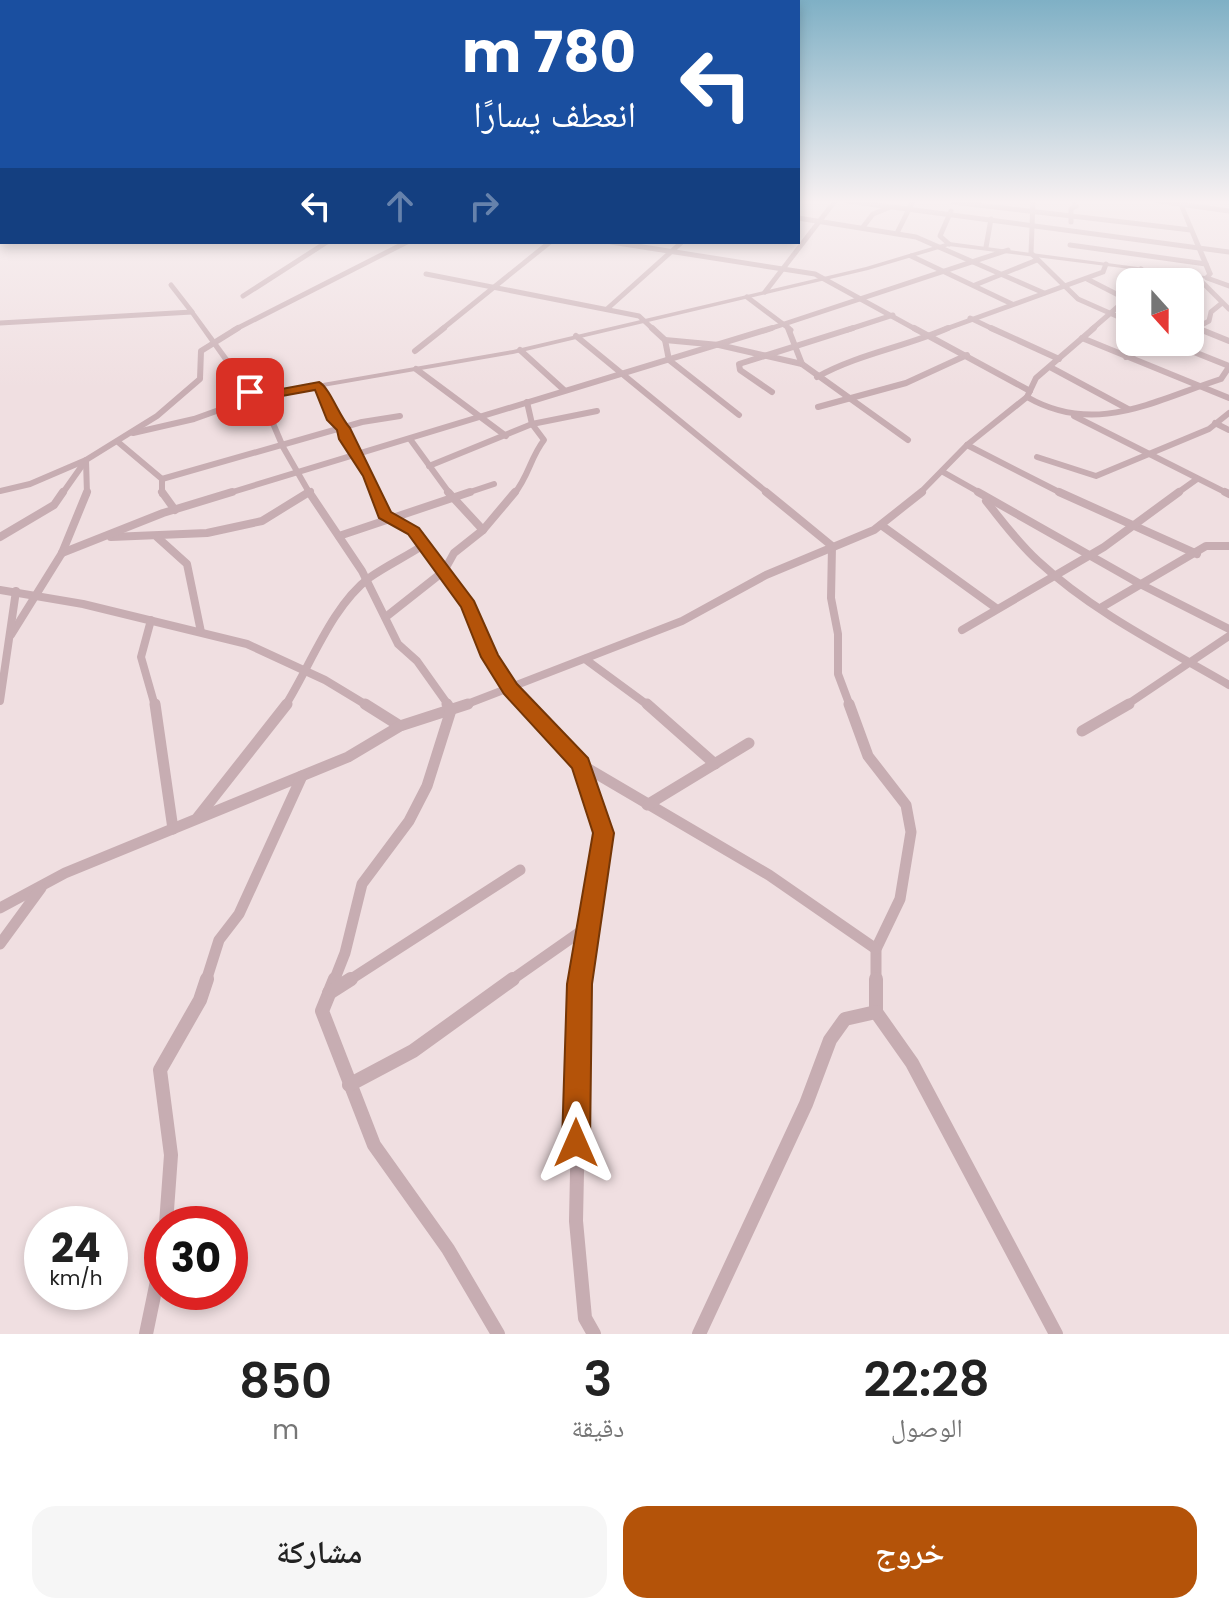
<!DOCTYPE html>
<html lang="ar">
<meta charset="utf-8">
<style>
body{margin:0;font-family:Poppins,"Noto Naskh Arabic",sans-serif;background:#f6f6f6;color:#222;direction:rtl;height:100vh;display:flex;flex-direction:column;font-size:30px;white-space:nowrap}
*{box-sizing:border-box;margin:0}
p{font-size:26px;color:#767676}
.icon{flex:none;width:44px;height:44px;fill:none;stroke:currentColor;stroke-width:2;stroke-linecap:round;stroke-linejoin:round}
.map{position:relative;height:1334px;overflow:hidden;direction:ltr}
.drawer{display:flex;flex-direction:column;background:#fff;flex:1}
.drawer>*{flex:none}
.hud{position:absolute;left:0px;top:0px;width:800px;height:244px;box-shadow:0 4px 12px #0003;direction:rtl;background:#1a4fa0;color:#fff;overflow:hidden}
.needle{width:52px;rotate:159deg}
.buttons{position:absolute;left:1116px;top:268px;display:grid;gap:16px}
.buttons a{display:grid;place-items:center;width:88px;height:88px;border-radius:16px;background:#fff;box-shadow:0 4px 12px #0003;font-size:40px}
.speed{position:absolute;left:24px;top:1206px;display:flex;gap:16px;font-size:40px;font-weight:700;text-align:center}
.speed>*{display:grid;place-content:center;width:104px;height:104px;border-radius:50%;background:#fff;box-shadow:0 4px 12px #0003;line-height:1}
.speed small{font-size:20px;font-weight:400}
.speed .limit{border:12px solid #d22;background:#fff;color:#111}
.pin{position:absolute;display:grid;place-items:center;width:68px;height:68px;color:#fff;margin:-34px;border-radius:16px;box-shadow:0 4px 12px #0006}
.me{position:absolute;width:88px;margin:-44px;rotate:0deg;stroke-linejoin:round;filter:drop-shadow(0 0 6px #0008)}
.turn{display:flex;align-items:center;gap:28px;height:168px;padding:0 32px;font-size:36px}
.turn .icon{width:104px;height:104px;stroke-width:2.5}
.turn b{display:block;font-size:56px;line-height:68px}
.lanes{display:flex;align-items:center;height:76px;padding:0 32px;background:#0003;justify-content:center;gap:40px;direction:ltr}
.lanes .off{opacity:.35}
.eta{display:flex;justify-content:space-evenly;align-items:center;height:136px;text-align:center}
.eta b{font-size:48px;font-weight:600;line-height:56px}
.cta{display:flex;gap:16px;margin-top:auto;padding:16px 32px}
.cta a{flex:1;height:92px;border-radius:24px;background:#b45309;color:#fff;font-size:32px;font-weight:600;line-height:92px;text-align:center}
.cta a+a{background:#f6f6f6;color:#222}
.map>svg:first-child{display:block}
.lines{fill:none;stroke-linecap:round;stroke-linejoin:round}
.minor-far4{stroke:#c7adb2;stroke-width:5}
.minor-far3{stroke:#c7adb2;stroke-width:6}
.minor-far2{stroke:#c7adb2;stroke-width:8}
.minor-far1{stroke:#c7adb2;stroke-width:11}
.minor{stroke:#c7adb2;stroke-width:14}
.tertiary{fill:#c7adb2;fill-rule:evenodd}
.route{fill:#b45309;stroke:#753606;stroke-width:2}
</style>
<div class="map">
<svg width="1229" height="1334" viewBox="0 0 1229 1334">
<rect width="100%" height="100%" fill="#f0dfe1"/>
<g class="lines">
<g class="minor-far4">
<path d="M847,201l382,51"/>
<path d="M1033,201l-2,52 47,46 52,23"/>
<path d="M1158,201l71,10"/>
<path d="M953,202l238,28"/>
<path d="M798,218l118,19 128,56"/>
<path d="M1071,222v-13l5,-3 -3,-5"/>
<path d="M863,227l10,-13 15,-6"/>
<path d="M898,231l15,-30"/>
<path d="M611,242l204,32 102,56"/>
<path d="M949,244l-9,-8 11,-25"/>
<path d="M1070,245l136,19"/>
<path d="M986,247l5,-28"/>
<path d="M911,256l101,48"/>
<path d="M426,274l213,42 15,14"/>
<path d="M1197,277l32,32"/>
<path d="M1207,278l22,8"/>
<path d="M1087,279l43,22"/>
<path d="M1133,282l8,-13"/>
<path d="M171,285l21,27"/>
<path d="M975,285l62,-25"/>
<path d="M765,292l70,-91"/>
<path d="M243,296l84,-54"/>
<path d="M747,297l44,33"/>
<path d="M607,309l75,-67"/>
<path d="M970,318l25,12"/>
<path d="M0,323l192,-11"/>
<path d="M1195,327l7,3"/>
<path d="M234,330l173,-88"/>
<path d="M441,330l109,-88"/>
<path d="M766,330l242,-80"/>
<path d="M847,330l46,-15"/>
<path d="M943,330l160,-58 3,-8"/>
<path d="M1091,330l30,-26 9,-16"/>
<path d="M1192,330l17,-9 2,-9 11,-9"/>
</g>
<g class="minor-far3">
<path d="M652,328l13,12 4,20 70,55"/>
<path d="M788,328l14,36 106,76"/>
<path d="M914,328l116,63"/>
<path d="M991,328l68,31"/>
<path d="M1197,328l32,13"/>
<path d="M1190,331l6,-3"/>
<path d="M576,336l193,158"/>
<path d="M1082,338l147,60"/>
<path d="M665,340l54,5 83,19"/>
<path d="M1169,342l60,24"/>
<path d="M520,350l44,40"/>
<path d="M415,351l29,-23"/>
<path d="M1126,357l36,-15"/>
<path d="M1050,367l78,42"/>
<path d="M416,369l90,67"/>
<path d="M817,377c41,-23 88,-30 131,-49"/>
<path d="M319,385l15,35 10,8 2,11 31,55"/>
<path d="M772,392l-32,-22 -1,-6 114,-36"/>
<path d="M1027,397c68,39 126,4 194,-18l8,-12"/>
<path d="M818,407l88,-24 61,-28"/>
<path d="M1074,416l155,78"/>
<path d="M1215,423l14,7"/>
<path d="M133,433l61,-14 67,-24 22,52 27,47"/>
<path d="M410,439l40,55"/>
<path d="M118,442l44,37v15"/>
<path d="M967,445l96,49"/>
<path d="M1037,457l59,19 113,-47 20,-16"/>
<path d="M429,466l103,-42 65,-13"/>
<path d="M943,472l39,22"/>
<path d="M162,479l200,-57 38,-6"/>
<path d="M0,491l30,-7 56,-24 1,34"/>
<path d="M62,494l24,-34 71,-44 43,-37 1,-28 37,-23"/>
<path d="M226,494l546,-166"/>
<path d="M306,494l5,-3"/>
<path d="M464,494l30,-10"/>
<path d="M514,494c15,-18 16,-36 30,-54l-12,-16 -5,-22"/>
<path d="M919,494l48,-49 60,-48 9,-19 58,-50"/>
<path d="M1176,494l21,-15"/>
</g>
<g class="minor-far2">
<path d="M162,492l13,18"/>
<path d="M309,492l53,79 36,73 19,17 32,45"/>
<path d="M376,492l9,23 29,16 54,74 22,52 20,32 16,17"/>
<path d="M448,492l35,38"/>
<path d="M766,492l66,54 -1,52 7,36v40l12,32"/>
<path d="M978,492l164,93 87,44"/>
<path d="M1059,492l138,62"/>
<path d="M1225,492l4,2"/>
<path d="M986,501c17,21 32,42 52,60 56,52 126,86 191,124"/>
<path d="M881,525l115,83"/>
<path d="M339,536l131,-44"/>
<path d="M0,537l54,-32 9,-13"/>
<path d="M111,537l96,-4 55,-12 47,-29"/>
<path d="M157,537l30,27 14,68"/>
<path d="M62,553l101,-40 69,-21"/>
<path d="M0,590l83,14 164,40 78,36 43,26"/>
<path d="M1102,607l104,-61h23"/>
<path d="M387,616l57,-45 10,-18 29,-23 32,-38"/>
<path d="M151,620l-10,37 14,49"/>
<path d="M962,630l142,-83 75,-55"/>
<path d="M11,635l51,-82 25,-61"/>
<path d="M585,659l64,47"/>
<path d="M0,701l16,-110"/>
<path d="M285,706c25,-39 46,-99 84,-128 17,-12 36,-21 53,-32"/>
<path d="M462,706l220,-85 84,-46 108,-45 48,-38"/>
<path d="M1125,706l104,-70"/>
</g>
<g class="minor-far1">
<path d="M155,704l18,125"/>
<path d="M365,704l35,22"/>
<path d="M524,704l56,60 24,69 -23,148"/>
<path d="M647,704l68,60"/>
<path d="M849,704l19,52 38,49 5,27 -11,67 -24,50v32"/>
<path d="M1082,731l47,-27"/>
<path d="M580,764l189,111 107,74"/>
<path d="M647,805l102,-62"/>
<path d="M198,817l89,-113"/>
<path d="M0,908l65,-35 283,-116 52,-31 68,-22"/>
<path d="M0,944l41,-56"/>
<path d="M206,981l13,-41 20,-26 63,-138"/>
<path d="M334,981l11,-28 17,-69 47,-63 18,-35 24,-76 -4,-6"/>
<path d="M348,981l172,-111"/>
<path d="M510,981l80,-56"/>
</g>
<g class="minor">
<path d="M335,979l-13,32 52,134 74,104 50,85"/>
<path d="M581,979l-5,242 9,97 9,16"/>
<path d="M876,979v33l36,51 144,271"/>
<path d="M329,993l22,-14"/>
<path d="M349,1085l64,-34 100,-72"/>
<path d="M166,1224l5,-69 -11,-85 40,-70 7,-21"/>
<path d="M146,1334l16,-77"/>
<path d="M699,1334l107,-230 24,-64 15,-21 31,-7"/>
</g>
<path class="tertiary" d="M1177,201h5l31,73 -4,5 -260,-33 -81,24 -355,84 -242,42 -24,-2 -58,-82 5,-1 58,79 19,2 242,-42 353,-83 83,-25 256,34 2,-2z"/>
</g>
<linearGradient id="sky" x2="0" y2="1"><stop stop-color="#7fb0c5"/><stop offset="0.52" stop-color="#f8f1f2"/><stop offset="1" stop-color="#f8f1f2" stop-opacity="0"/></linearGradient>
<rect width="1229" height="388" fill="url(#sky)"/>
<path class="route" d="M319,382c11,6 20,34 31,46l41,84 28,16 55,73 24,54 19,29 71,74 26,75 -22,151 -2,159 -4,10 -10,4 -10,-4 -4,-10 5,-159 26,-151 -21,-65 -68,-74 -23,-37 -20,-50 -53,-73 -29,-16 -16,-42 -24,-37 -2,-9 -10,-10 -12,-30 -44,8 -27,-6 6,-4 21,3z"/>
</svg>
<div class="buttons">
<a><svg class="needle" viewBox="-14 -14 28 28"><path d="M0-13l5 13h-10z" fill="#e53935"/><path d="M0 13l5-13h-10z" fill="#767676"/></svg></a>
</div>
<div class="speed"><div>24<small>km/h</small></div><div class="limit">30</div></div>
<div class="pin" style="left:250px;top:392px;background:#d93025"><svg class="icon" aria-label="arrive" viewBox="0 0 24 24"><path d="M6 21V4h12l-3 4 3 4H6"/></svg></div>
<svg class="me" style="left:576px;top:1143px" viewBox="-20 -20 40 40"><path d="M0-17L14 15 0 8-14 15z" fill="#b45309" stroke="#fff" stroke-width="4"/></svg>
<div class="hud">
<div class="turn"><svg class="icon" aria-label="left" viewBox="0 0 24 24"><path d="M17 20v-9H6M10 6l-5 5 5 5"/></svg><div><b>780 m</b>انعطف يسارًا</div></div>
<div class="lanes"><svg class="icon" aria-label="left" viewBox="0 0 24 24"><path d="M17 20v-9H6M10 6l-5 5 5 5"/></svg><svg class="icon off" aria-label="ahead" viewBox="0 0 24 24"><path d="M12 20V5M6 11l6-6 6 6"/></svg><svg class="icon off" aria-label="right" viewBox="0 0 24 24"><path d="M7 20v-9h11M14 6l5 5-5 5"/></svg></div>
</div>
</div>
<section class="drawer">
<div class="eta">
<div><b>22:28</b><p>الوصول</p></div>
<div><b>3</b><p>دقيقة</p></div>
<div><b>850</b><p>m</p></div>
</div>
<div class="cta"><a>خروج</a><a>مشاركة</a></div>
</section>
